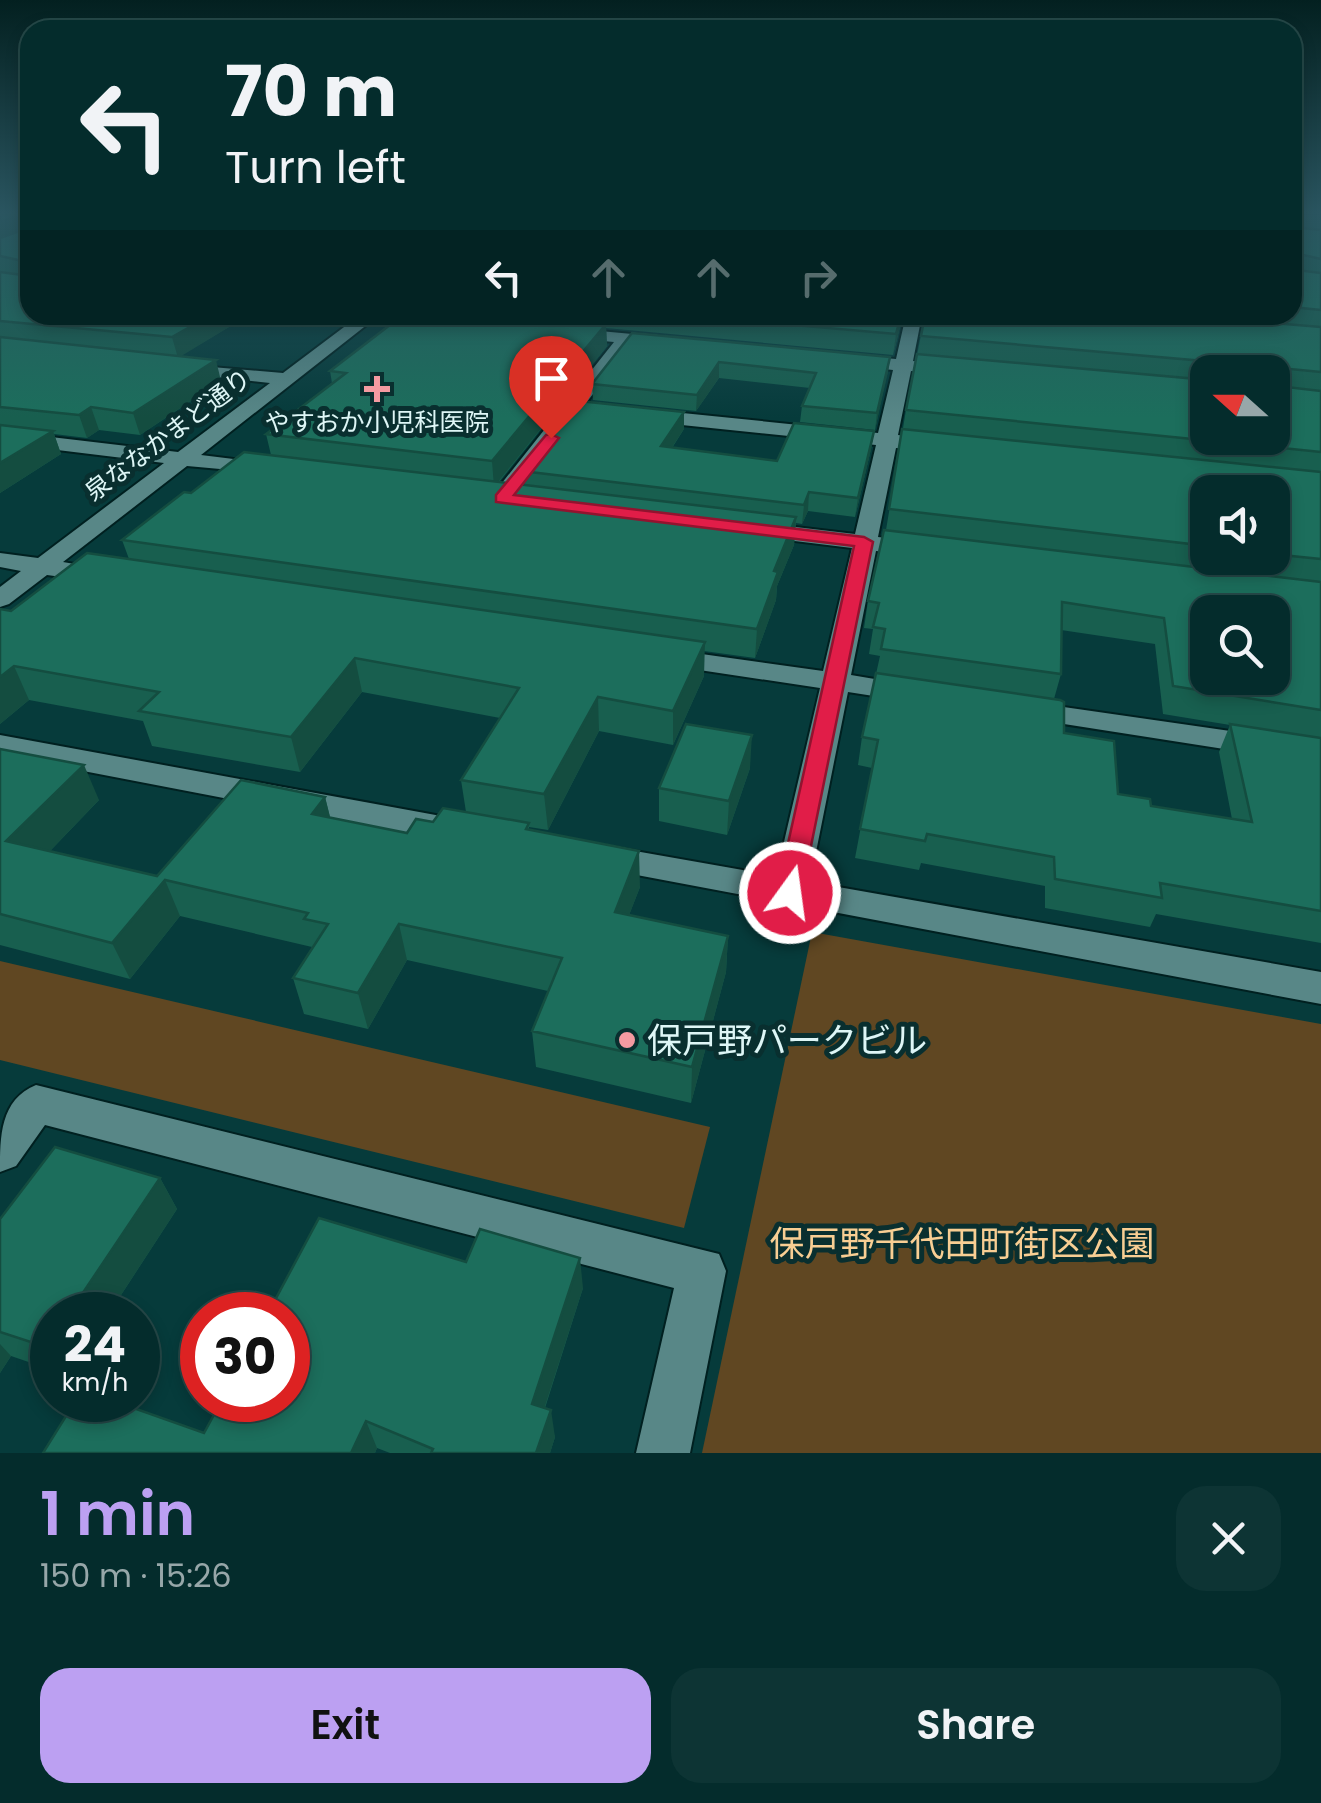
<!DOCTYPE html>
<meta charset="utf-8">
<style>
body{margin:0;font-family:Poppins,"Noto Sans JP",sans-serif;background:#0d3434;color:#f1f3f6;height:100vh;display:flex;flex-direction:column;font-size:38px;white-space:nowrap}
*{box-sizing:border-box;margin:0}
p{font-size:32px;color:#97a7a9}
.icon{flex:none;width:55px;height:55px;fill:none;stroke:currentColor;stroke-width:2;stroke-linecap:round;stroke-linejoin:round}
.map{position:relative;height:1453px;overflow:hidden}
.panel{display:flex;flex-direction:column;background:#042c2c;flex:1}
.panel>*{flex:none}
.guide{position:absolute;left:20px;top:20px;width:1282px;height:305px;border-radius:30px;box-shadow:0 5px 15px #0003,0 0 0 2px #254848;background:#042c2c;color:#f1f3f6;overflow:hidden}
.needle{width:65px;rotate:291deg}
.controls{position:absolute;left:1190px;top:355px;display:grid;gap:20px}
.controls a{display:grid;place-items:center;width:100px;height:100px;border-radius:20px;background:#042c2c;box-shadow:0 5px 15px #0003,0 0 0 2px #254848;font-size:50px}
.speed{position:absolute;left:30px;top:1292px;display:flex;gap:20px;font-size:50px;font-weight:700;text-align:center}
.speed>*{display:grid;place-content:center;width:130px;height:130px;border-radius:50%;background:#042c2c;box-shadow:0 5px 15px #0003,0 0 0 2px #254848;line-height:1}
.speed small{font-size:25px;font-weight:400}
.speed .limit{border:15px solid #d22;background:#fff;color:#111}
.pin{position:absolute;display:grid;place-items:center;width:85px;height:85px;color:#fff;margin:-102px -42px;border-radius:50% 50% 50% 0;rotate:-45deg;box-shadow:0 0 10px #0007}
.pin .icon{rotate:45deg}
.me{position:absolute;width:110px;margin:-55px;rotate:14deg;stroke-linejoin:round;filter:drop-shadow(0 0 8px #0008)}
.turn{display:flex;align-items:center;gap:35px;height:210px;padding:0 40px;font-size:45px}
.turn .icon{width:130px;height:130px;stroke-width:2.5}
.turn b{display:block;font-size:70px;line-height:85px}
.lanes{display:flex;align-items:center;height:95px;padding:0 40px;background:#0003;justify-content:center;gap:50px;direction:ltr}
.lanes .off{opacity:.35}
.round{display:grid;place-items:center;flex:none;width:105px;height:105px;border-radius:30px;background:#0d3434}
.headline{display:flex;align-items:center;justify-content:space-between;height:170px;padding:0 40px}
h1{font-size:60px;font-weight:600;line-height:75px;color:#bca0f2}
.primary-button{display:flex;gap:20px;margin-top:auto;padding:20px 40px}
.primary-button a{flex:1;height:115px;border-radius:30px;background:#bca0f2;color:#111;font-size:40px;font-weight:600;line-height:115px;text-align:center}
.primary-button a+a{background:#0d3434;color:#f1f3f6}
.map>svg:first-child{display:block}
.green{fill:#604722}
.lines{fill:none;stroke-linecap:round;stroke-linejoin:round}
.minor-casing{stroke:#002020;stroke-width:4}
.minor{fill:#588787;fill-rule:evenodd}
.wall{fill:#185f4f;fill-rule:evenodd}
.shaded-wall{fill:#144d40}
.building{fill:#1c6e5c;stroke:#144d40;stroke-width:2.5;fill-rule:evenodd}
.route{fill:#e11d48;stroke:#92132f;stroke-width:2.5}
.poi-dot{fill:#f49aa1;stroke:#092f2f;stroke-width:4}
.labels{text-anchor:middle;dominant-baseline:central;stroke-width:10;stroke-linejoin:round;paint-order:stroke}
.far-poi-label{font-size:25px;fill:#def6f6;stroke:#092f2f}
.far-street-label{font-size:25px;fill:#def6f6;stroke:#092f2f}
.near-poi-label{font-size:35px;fill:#def6f6;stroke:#092f2f;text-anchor:start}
.near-park-label{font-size:35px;fill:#f8ce93;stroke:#092f2f}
</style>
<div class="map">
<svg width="1321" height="1453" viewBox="0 0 1321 1453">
<rect width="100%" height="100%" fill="#063b3b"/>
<g class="green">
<path d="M812,932l509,92v429h-619z"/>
<path d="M0,961l710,166 -26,101 -684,-168z"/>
</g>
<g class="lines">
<g class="minor-casing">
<g id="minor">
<path d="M360,315h68l21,6 -8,5 -68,-6 -172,135 73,9 3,5 -3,5 -87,-8 -124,96 52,9 3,5 -3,5 -9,2 -59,-8 -38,29 -9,3v-20l21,-16 -21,-4v-14l38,5 126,-95 -164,-20v-12l178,21 92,-69 -88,-10 -6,-1v-8l107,9z"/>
<path d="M906,315h16l-9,46 41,4 9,5 -9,5 -43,-4 -13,64 42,5 10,6 -10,6 -44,-4 -18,89 43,5 12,7 -12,7 -45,-5 -25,124 71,12 4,6 -4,6 -10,3 -64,-10 -38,190 511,90v32l-732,-138 -5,-9 5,-9 12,-3 175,31 44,-188 -154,-23 -14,-8 14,-8 157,22 29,-123 -99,-12 -12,-7 12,-7 102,12 21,-89 -233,-24 -10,-6 10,-6 235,24 15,-63 -43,-5 -9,-5 9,-5 46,4z"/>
<path d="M567,328l98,9 9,5 -9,5 -34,-3 -121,159h-16l-3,-5 3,-5 120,-151 -53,-5 -2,-4z"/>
<path d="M1022,701l299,43v20l-309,-48 -5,-6 5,-6z"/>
<path d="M0,735l452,83 12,4 5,8 -5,8 -12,4 -452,-87z"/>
<path d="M36,1085l683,169 7,17 -36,182h-54l38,-165 -629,-163 -29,41 -16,6c0,-36 0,-72 36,-87z"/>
</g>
</g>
<use href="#minor" class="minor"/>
</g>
<g class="wall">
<path d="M0,215h30v100h219l-69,41 41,25 -81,54 -41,-5 -12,8 -33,-4 7,20 -61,39z"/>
<path d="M1292,215h29v728l-165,-29 -6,13 -105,-19v-22l-124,-23 -2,7 -64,-12 17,-90 -14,-3 4,-28 18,-81 -11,-2 4,-25 -9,-1 4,-27 18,-71 20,-120 19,-95h367zM1208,372h64l-64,66zM1208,492h64v66h-64zM1061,630l94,14 8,70 67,11 -11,27 13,67 -81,-13 -33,-12 -54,-61 -10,-34 7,-25z"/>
<path d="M403,315h500l-10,40 -287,-27 1,18 -108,136 25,3 -2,-14 162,-42 -12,19 105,13 97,-30 -3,18 -16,68 -47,-6 -6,13 -6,-1 -2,22 -17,41 -1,14 -21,58 -51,-7v25l-31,69 -74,-14 -51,99 -19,-3v3l111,57 -11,28 99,21 -2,36 -35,131 -155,-36 -4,-36 16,-40 -141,-31 -39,69 -64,-15 -11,-36 19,-31 -132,-31 -50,63 -130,-34v-196l99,51 -49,51 107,25 168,-79 5,20 77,16 59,-21 -5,-32 39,-62 -138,-26 -62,80 -148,-26 -9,-25 -114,-21 -29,24 11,-113 118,-52 -7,-19 69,-47 80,-38 -5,-21 66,-51 -2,-12z"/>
<path d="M632,333l258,24 -15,73 -75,-8 2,-16 8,-18 -91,-10 -23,33 -103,-11 -1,-16z"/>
<path d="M750,768l-23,67 -68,-14v-33z"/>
<path d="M160,1178l17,31 -69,106h-56v55l-41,-14 -11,17v-154z"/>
<path d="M466,1262l117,26 -38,120 10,29 -5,16h-160l-13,-5 -2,5h-332l161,-20z"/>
</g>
<g class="shaded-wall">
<path d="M19,215h5l5,15 -29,12v-20z"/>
<path d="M211,315h38l-71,43 -6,-21z"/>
<path d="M901,315h2l-10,40 3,-21z"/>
<path d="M606,324l1,22 -113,141 -2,-26z"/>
<path d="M890,357l-2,15 -13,58 2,-17z"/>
<path d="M216,360l5,21 -81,54 -7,-22z"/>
<path d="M719,362v16l-23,33 1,-16z"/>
<path d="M91,407l8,23 -12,8 -8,-23z"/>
<path d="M684,412v17l-23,35v-18z"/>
<path d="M53,431l8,23 -61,39v-30z"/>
<path d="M874,431l-3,18 -16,68 3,-19z"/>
<path d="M809,492l-1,19 -6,13 2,-19z"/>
<path d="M796,517l-2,28 -17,41 -1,14 -21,58 2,-29 17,-58z"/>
<path d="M705,642l-1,34 -31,69v-34z"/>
<path d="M355,658l7,34 -62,80 -9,-35z"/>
<path d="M14,666l15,34 -29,24v-47z"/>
<path d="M598,697l1,34 -51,99 -4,-36z"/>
<path d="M752,735l-2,33 -23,67 2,-34z"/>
<path d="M84,765l15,35 -74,77 -19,-36z"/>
<path d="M325,797l9,36 -22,-19z"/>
<path d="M639,851l1,36 -24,62 -1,-37z"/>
<path d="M165,880l15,36 -50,63 -18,-36z"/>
<path d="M399,924l8,36 -39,69 -10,-36z"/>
<path d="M728,936l-2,36 -35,131 1,-36z"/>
<path d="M160,1178l17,31 -69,106h-40z"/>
<path d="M580,1258l3,30 -46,143 -5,-27z"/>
<path d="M52,1337v19l-6,-9z"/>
<path d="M0,1344l11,12 -11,17z"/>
<path d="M551,1410l4,27 -5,16h-14z"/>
<path d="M366,1421l11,27 -2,5h-24z"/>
</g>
<g class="building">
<path d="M0,215h19l-19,7z"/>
<path d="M25,215h5v100h181l-39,22 -172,-16v-49l23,3 4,-13 -27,-6v-18l25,-9 3,-12z"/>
<path d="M1292,215h4l-2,2 1,10 26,3v29l-22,-5 -4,4 1,12 25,3v37l-29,-3z"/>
<path d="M403,315h108l95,9 -114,137 -226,-27 80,-61 -16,-2z"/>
<path d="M679,315h222l-5,19z"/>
<path d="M925,315h250l146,12v45l-41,-4 -4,3 1,15 44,5v61l-415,-42 11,-56 291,26v58h64v-66h-54l-3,-10 -294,-26z"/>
<path d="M632,333l258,24 -13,56 -75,-7 14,-33 -97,-11 -22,33 -105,-11z"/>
<path d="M0,337l216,23 -83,53 -42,-6 -12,8 -79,-8z"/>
<path d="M579,401l105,11 -23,34 116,15 17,-38 80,8 -16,67 -49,-6 -5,13 -282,-34z"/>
<path d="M0,425l53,6 -53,32z"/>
<path d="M902,429l419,43v87l-49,-5v-62h-64v54l-319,-37z"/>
<path d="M244,452l552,65 -22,54 4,1 -21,57 -635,-89 62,-48 7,1z"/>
<path d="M884,530l437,52v128l-148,-24 -9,-68 -102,-16 -1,72 -180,-25 4,-20 -12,-2 6,-24 -11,-2zM1208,612h64v66h-64z"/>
<path d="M87,553l618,89 -32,69 -75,-14 -54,97 -83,-14 58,-92 -164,-30 -64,79 -152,-26 20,-19 -145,-26 -14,11v-68l11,2z"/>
<path d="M876,673l184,27 4,2v31l50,8 4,53 32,5 1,7 101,16 -22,-98 91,14v173l-161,-28 2,15 -107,-19 -1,-22 -127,-23 -2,7 -65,-12 18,-89 -16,-3z"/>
<path d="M686,724l66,11 -23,66 -70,-13z"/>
<path d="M0,749l84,16 -78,76 151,35 84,-96 84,17 -13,17 95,19 9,-14 17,3 10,-14 86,15 -3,6 113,22 -24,61 113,24 -36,131 -160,-36 30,-73 -163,-34 -41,69 -65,-15 35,-54 -24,-5 4,-6 -143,-33 -53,63 -112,-29z"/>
<path d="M55,1147l105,31 -92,137h-16v22l-6,10 -46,-15v-113z"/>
<path d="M319,1218l147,44 14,-33 100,29 -48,146 19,6 -15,43h-105l2,-4 -67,-28 -15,32h-308l33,-53h35l93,33 18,-33h66v-85h-21z"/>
</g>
<linearGradient id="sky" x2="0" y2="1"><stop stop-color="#032020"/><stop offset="0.51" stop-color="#2a5560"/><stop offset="1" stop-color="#2a5560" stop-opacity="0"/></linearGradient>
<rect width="1321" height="418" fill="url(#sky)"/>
<path class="route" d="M551,434l8,4 -45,57 350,42 9,5 -73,358h-19l-4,-7 77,-347 -358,-44v-7l50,-60z"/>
<g class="poi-dot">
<path d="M372 374h10v10h10v10h-10v10h-10v-10h-10v-10h10z"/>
<circle cx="627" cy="1040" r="10"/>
</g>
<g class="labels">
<g class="far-poi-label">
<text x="377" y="422">やすおか小児科医院</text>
</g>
<g class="far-street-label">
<text transform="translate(168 435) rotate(-37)">泉ななかまど通り</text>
</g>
<g class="near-poi-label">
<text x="647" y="1040">保戸野パークビル</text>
</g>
<g class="near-park-label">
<text x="962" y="1243">保戸野千代田町街区公園</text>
</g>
</g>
</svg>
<div class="controls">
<a><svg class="needle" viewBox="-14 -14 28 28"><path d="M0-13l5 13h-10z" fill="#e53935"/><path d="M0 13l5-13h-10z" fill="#97a7a9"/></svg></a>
<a><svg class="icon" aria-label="sound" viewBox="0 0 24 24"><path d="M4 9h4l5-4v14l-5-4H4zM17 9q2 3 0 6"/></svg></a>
<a><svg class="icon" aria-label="search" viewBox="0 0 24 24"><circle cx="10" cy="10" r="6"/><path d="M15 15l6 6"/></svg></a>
</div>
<div class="speed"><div>24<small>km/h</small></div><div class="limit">30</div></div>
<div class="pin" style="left:551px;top:438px;background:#d93025"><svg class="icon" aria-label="arrive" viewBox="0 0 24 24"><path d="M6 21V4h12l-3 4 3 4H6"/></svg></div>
<svg class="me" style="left:790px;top:893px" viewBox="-20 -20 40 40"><circle r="17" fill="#e11d48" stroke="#fff" stroke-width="3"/><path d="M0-11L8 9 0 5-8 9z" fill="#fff"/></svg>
<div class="guide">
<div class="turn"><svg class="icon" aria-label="left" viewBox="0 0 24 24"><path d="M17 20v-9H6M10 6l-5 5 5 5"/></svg><div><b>70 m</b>Turn left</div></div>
<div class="lanes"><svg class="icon" aria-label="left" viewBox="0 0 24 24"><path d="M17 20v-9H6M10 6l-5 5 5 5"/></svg><svg class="icon off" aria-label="ahead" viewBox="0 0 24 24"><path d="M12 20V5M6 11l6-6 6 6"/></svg><svg class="icon off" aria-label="ahead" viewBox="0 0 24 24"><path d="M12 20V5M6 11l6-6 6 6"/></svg><svg class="icon off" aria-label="right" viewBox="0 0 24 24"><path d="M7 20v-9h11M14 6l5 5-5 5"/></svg></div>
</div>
</div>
<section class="panel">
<div class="headline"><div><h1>1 min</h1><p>150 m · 15:26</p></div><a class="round"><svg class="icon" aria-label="close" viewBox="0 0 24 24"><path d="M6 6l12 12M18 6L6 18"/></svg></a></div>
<div class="primary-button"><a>Exit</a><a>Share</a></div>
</section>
